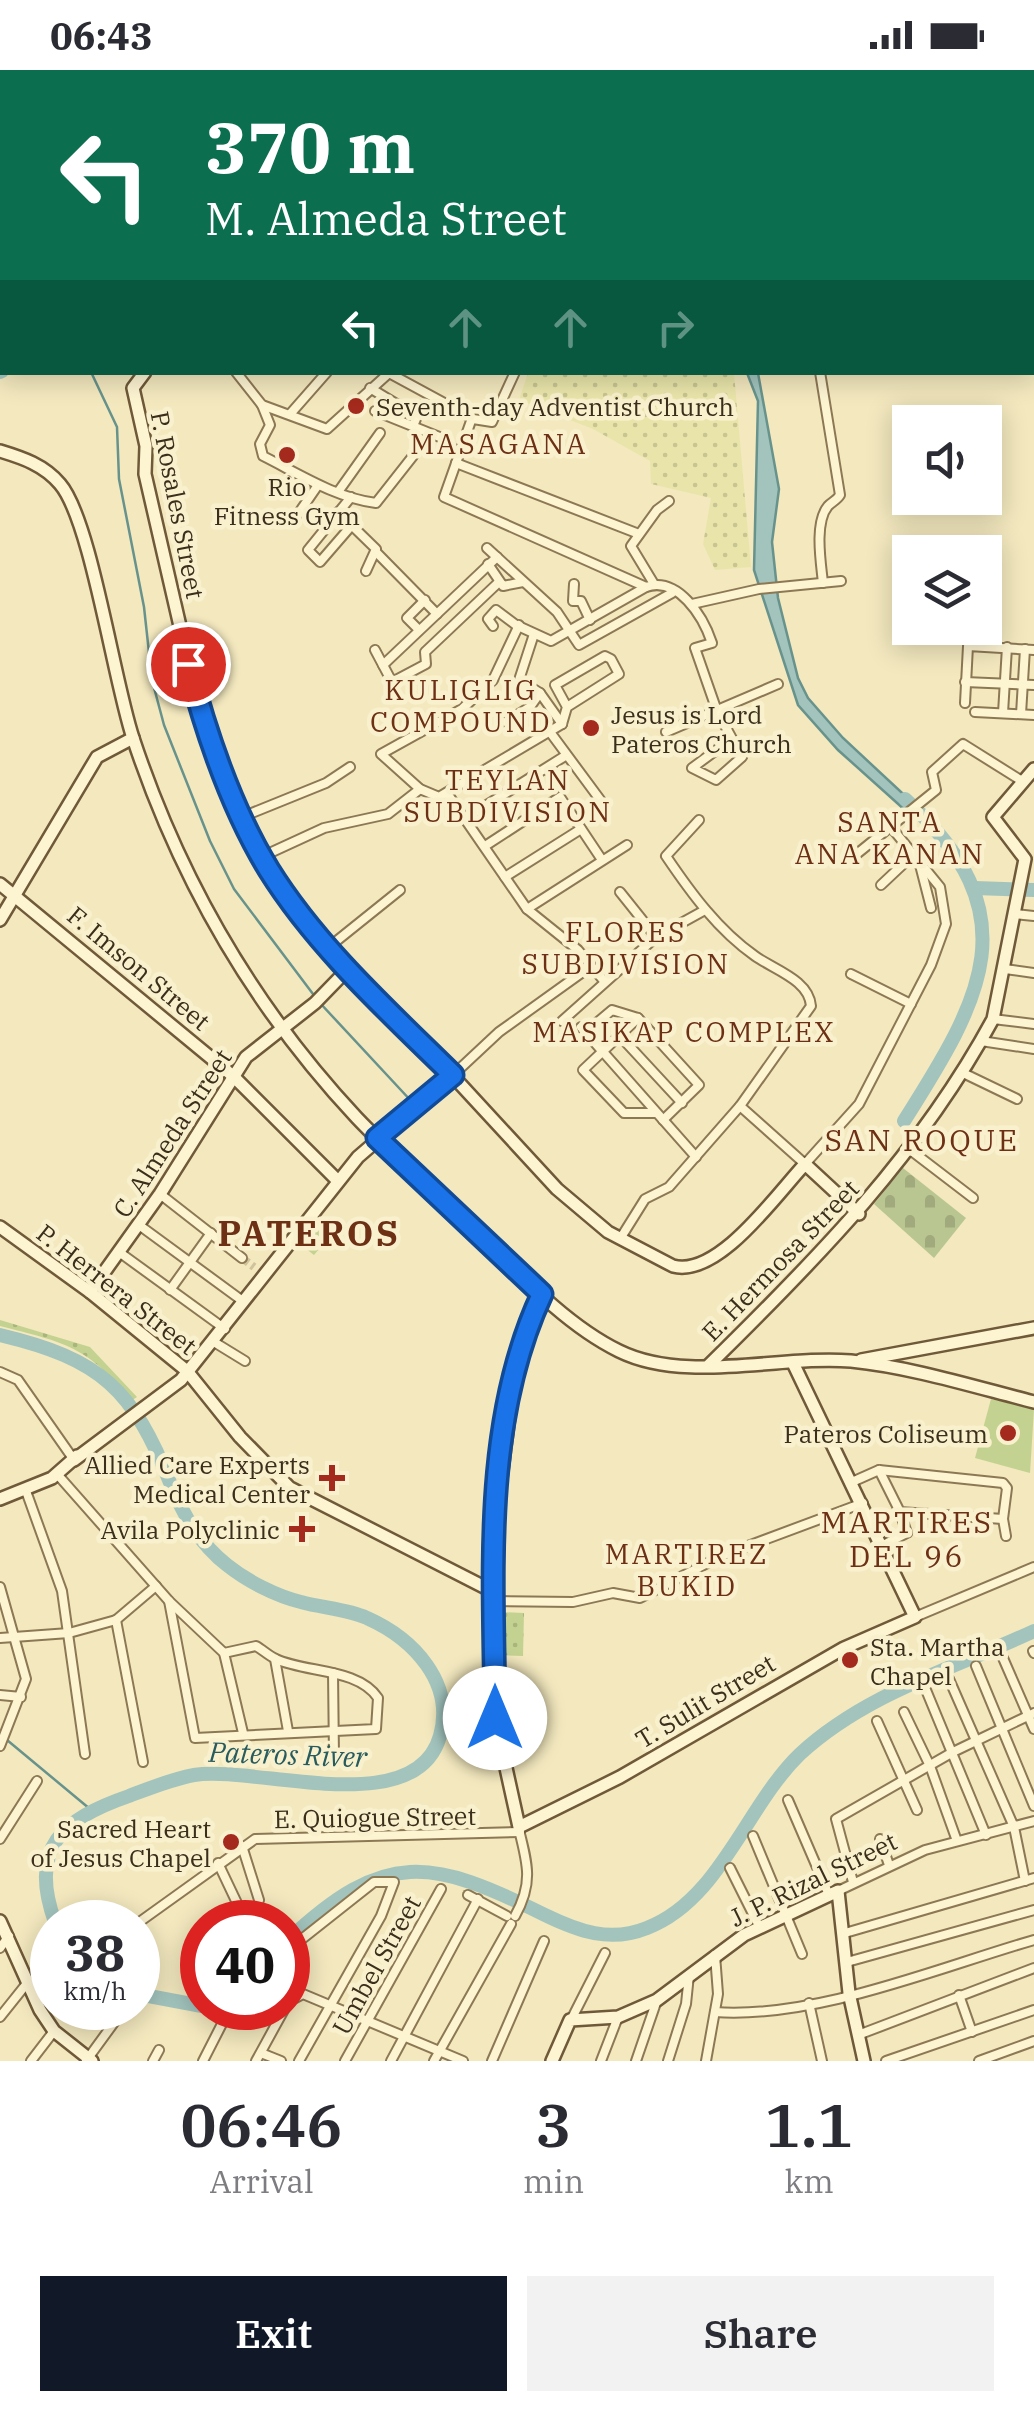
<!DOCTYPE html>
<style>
body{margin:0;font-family:"IBM Plex Serif",serif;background:#f2f2f3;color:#2b2b33;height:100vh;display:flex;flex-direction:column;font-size:38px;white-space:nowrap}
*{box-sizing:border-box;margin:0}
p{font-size:32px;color:#7c7c81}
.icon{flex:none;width:55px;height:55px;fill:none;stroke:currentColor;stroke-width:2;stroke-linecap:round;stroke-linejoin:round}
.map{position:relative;height:1991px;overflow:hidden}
.panel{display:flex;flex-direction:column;background:#fff;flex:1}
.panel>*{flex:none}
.top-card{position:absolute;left:0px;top:0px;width:1035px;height:305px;box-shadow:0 5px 25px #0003;background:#0b6e4f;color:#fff;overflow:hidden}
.buttons{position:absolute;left:892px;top:335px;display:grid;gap:20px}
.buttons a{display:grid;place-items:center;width:110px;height:110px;border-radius:0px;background:#fff;box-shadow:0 5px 25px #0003;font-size:50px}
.speed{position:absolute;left:30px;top:1830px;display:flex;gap:20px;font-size:50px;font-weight:700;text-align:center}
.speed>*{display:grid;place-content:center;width:130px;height:130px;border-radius:50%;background:#fff;box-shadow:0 5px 25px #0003;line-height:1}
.speed small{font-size:25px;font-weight:400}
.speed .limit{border:15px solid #d22;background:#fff;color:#111}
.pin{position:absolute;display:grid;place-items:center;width:85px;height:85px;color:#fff;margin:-42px;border:5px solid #fff;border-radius:50%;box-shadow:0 2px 10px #0007}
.me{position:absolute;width:110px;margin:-55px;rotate:0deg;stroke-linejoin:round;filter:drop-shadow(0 0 8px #0008)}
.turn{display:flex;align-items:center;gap:35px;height:210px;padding:0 40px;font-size:45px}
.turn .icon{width:130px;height:130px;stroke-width:2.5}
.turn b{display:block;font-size:70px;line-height:85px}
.lanes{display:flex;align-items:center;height:95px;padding:0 40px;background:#0003;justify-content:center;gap:50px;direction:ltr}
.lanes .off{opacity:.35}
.eta{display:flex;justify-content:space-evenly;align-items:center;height:170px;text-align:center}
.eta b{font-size:60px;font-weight:600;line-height:70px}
.action{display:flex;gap:20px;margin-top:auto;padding:20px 40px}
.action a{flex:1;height:115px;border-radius:0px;background:#111827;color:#fff;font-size:40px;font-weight:600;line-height:115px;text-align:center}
.action a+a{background:#f2f2f3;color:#2b2b33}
.status{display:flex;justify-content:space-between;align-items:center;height:70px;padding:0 50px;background:#fff;direction:ltr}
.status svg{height:28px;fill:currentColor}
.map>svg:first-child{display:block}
.farmland{fill:url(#farmland-dots)}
.grass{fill:url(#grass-dots)}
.cemetery{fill:url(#cemetery-stones)}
.pitch{fill:#c4d291}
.water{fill:#a2c4bd;stroke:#68938c;stroke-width:2.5}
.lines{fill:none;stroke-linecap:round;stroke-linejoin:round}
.stream{stroke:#68938c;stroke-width:2.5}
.river{stroke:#a2c4bd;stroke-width:14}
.street-tunnel{stroke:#cec39d;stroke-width:8;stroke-dasharray:8 4;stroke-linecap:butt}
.street-casing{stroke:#8d7854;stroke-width:12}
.secondary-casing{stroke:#6f5938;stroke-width:16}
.street{stroke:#fdf4d2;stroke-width:8}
.secondary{stroke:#fdf4d2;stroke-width:11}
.route-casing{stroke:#114b97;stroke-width:25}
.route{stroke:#1a73e8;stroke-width:18}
.poi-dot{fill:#a32a1d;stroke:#f9f1ce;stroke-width:4}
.labels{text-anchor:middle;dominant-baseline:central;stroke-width:9;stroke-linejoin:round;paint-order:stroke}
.poi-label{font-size:25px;fill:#3b2e1b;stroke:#f9f1ce;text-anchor:end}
.street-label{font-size:25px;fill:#3b2e1b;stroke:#f9f1ce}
.neighbourhood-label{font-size:28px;letter-spacing:2.5px;fill:#6d3015;stroke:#f9f1ce}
.water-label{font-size:28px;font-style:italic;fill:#285b5d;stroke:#f9f1ce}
.quarter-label{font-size:30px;letter-spacing:2.5px;fill:#6d3015;stroke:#f9f1ce}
.district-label{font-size:35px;font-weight:bold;letter-spacing:2.5px;fill:#6d3015;stroke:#f9f1ce}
</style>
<div class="status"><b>06:43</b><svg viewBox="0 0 49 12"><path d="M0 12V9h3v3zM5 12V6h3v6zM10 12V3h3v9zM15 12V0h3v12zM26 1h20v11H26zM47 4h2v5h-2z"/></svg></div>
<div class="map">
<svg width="1034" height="1991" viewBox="0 0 1034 1991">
<defs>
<pattern id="farmland-dots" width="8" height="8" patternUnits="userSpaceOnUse" patternTransform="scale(2.5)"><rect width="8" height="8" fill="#e9e5aa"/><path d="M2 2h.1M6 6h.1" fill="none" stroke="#c9c592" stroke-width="1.8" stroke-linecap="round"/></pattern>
<pattern id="grass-dots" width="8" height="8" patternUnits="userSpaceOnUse" patternTransform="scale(2.5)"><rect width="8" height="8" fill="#c4d291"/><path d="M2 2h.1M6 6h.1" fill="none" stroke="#a9b57c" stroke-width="1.8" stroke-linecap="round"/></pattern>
<pattern id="cemetery-stones" width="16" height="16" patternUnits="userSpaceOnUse" patternTransform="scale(2.5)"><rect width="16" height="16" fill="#bac691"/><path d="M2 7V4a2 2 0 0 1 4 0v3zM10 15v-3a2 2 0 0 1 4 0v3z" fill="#a1aa7c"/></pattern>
</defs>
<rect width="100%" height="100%" fill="#f3e8be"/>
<path class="farmland" d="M528,303h206l17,194 -36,3 -12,-26 8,-46 -60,-14 -1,-23 -57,-32 -74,-29z"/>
<g class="grass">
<path d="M315,1146l19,15 -20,24 -18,-14z"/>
<path d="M0,1250l90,27 47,50 -6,4c-43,-55 -65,-58 -131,-75z"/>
<path d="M500,1542l24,1 -1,43 -24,-1z"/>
</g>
<path class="cemetery" d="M903,1098l63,50 -32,40 -60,-54z"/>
<path class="pitch" d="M991,1329l43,10 -4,64 -55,-15z"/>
<path class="water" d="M747,303h11l21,116 -7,53 6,56 20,80 10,20 35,40 71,66 -8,7 -68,-61 -40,-45 -44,-135 4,-169z"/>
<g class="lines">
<g class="stream">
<path d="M91,302l26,55 2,52 25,128 8,73 12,45 46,116 24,48 82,109"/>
<path d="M320,933l93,100"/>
<path d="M7,1670l83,69"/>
</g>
<g class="river">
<path d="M0,302l2,-1"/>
<path d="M975,818l59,2"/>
<path d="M904,1051c78,-123 128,-207 1,-322"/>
<path d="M0,1265c101,24 133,54 171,150 13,31 29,59 56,80 20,16 49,31 74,37 21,6 47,7 66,16 47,21 88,65 73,118 -24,86 -184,29 -246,39 -22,4 -44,13 -65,21 -67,23 -101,52 -74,126"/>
<path d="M288,1870c97,-91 143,-82 257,-25 33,16 65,28 102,13 73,-28 99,-122 153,-174 66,-61 155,-86 234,-123"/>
<path d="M138,1924l64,12"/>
</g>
<path class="street-tunnel" d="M242,1188l12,9"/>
<g class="street-casing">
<g id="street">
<path d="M56,0l1,2"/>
<path d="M198,0l3,2"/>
<path d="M274,0l4,2"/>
<path d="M402,0l4,2"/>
<path d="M97,2l3,-2"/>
<path d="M250,2l2,-2"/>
<path d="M528,2l1,-2"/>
<path d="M1032,35l2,-1"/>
<path d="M236,302l26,33 65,24 62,-56 83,45 -28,79 202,90c32,-11 57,29 66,56l-17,5 22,63 25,46 -26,23 -24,-12 38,-28"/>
<path d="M820,302l20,123c-3,5 -8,7 -12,11 -14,17 -7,57 -5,77"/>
<path d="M370,318l28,17"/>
<path d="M262,335l8,20 -10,19 3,12c36,18 73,42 113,47l37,-47"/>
<path d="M375,341l67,27"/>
<path d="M291,343l36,-41"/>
<path d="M473,349l19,3 23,-50"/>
<path d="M413,356l9,-21"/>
<path d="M456,393l183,71"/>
<path d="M338,422l42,-59"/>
<path d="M351,427l-43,53 12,12 32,-37"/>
<path d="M338,442l38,37 -10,22"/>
<path d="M294,450l24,-35"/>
<path d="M487,478l70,64 22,33 93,-52"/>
<path d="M376,482l61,62"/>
<path d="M488,494l15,22 20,-4"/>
<path d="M574,514l-1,17h8l9,19"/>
<path d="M654,514l-23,-38 26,-36 12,-9"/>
<path d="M692,534l67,-15 82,-8"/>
<path d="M519,555l-26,55 -31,29 -81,45 39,35 19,8 123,-73"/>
<path d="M493,556l-5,-7 8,-9 20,15 35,16 95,-54"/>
<path d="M419,560l-12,-12 18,-18"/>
<path d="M534,564l-15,46 21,13 22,31"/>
<path d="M375,580l17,32 34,-18 -1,-12 74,-70"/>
<path d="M383,595l114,-108"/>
<path d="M965,612l69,3"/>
<path d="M965,633l3,-57 66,4"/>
<path d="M975,642l59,3"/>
<path d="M1003,643l4,-66"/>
<path d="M1021,644l4,-65"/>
<path d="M506,652l24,-15 10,-14"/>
<path d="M562,654l5,-17 -12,-22 50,-29 6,3 8,15 -52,33"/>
<path d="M550,662l54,73"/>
<path d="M666,662l112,-48"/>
<path d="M447,723l80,116 51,41 26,31"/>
<path d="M242,747l84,-34 24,-16"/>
<path d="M466,748l99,-62"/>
<path d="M485,776l75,-49 42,63"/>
<path d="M261,787l63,-29 64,-14 32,-25"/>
<path d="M853,787l83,-67 -4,-18 31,-28 59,37"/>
<path d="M919,791l12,47"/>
<path d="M505,807l76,-48"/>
<path d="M881,815l34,-32"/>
<path d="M620,822l36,45"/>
<path d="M527,839l100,-64"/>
<path d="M1015,844l19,2"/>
<path d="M329,877l71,-57"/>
<path d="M1005,899l29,4"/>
<path d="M851,904l60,30"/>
<path d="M638,948l-55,52 41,43h32"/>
<path d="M993,949l41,5"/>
<path d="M562,951l94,-84 49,-27"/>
<path d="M581,957l115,130"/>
<path d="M586,962l26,-22 26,8 61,67 -36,35"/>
<path d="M620,966l62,67"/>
<path d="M981,971l53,8"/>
<path d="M961,1002l56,27"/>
<path d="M453,1005l46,-43 92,-66"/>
<path d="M740,1036l65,58 54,-60 72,-139 15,-41 -6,-37 -49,-60"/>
<path d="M909,1079l64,49"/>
<path d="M160,1124l82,64"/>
<path d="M139,1155l105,77"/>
<path d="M620,1169l25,-40 24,-12 71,-81 71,-100c-2,-26 -36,-36 -56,-50 -37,-26 -64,-63 -89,-100l33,-36"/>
<path d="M119,1182l106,77"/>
<path d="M170,1220l41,-57"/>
<path d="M214,1272l31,19"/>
<path d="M0,1302l18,8 56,80"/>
<path d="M879,1400l21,42 103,7"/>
<path d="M57,1404l112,127 55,52 19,80"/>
<path d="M852,1412l27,-12 124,13 4,5 -4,31 3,17"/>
<path d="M26,1421l36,100 23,163"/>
<path d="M883,1475l24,-12 -7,-21"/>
<path d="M0,1517l26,92 -26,67"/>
<path d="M169,1531l26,137 181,-9 2,-31c-20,-30 -72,-25 -102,-39 -7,-3 -13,-9 -20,-13l-32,7"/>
<path d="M494,1531l79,1 40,-9 27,5 81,-42 142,-53"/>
<path d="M915,1547l119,-50"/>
<path d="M116,1550l27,142"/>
<path d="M0,1568l69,-5 47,-13 40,-34"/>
<path d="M1033,1581l1,2"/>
<path d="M1003,1588l31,71"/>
<path d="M275,1589l13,72"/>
<path d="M976,1596l58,140"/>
<path d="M333,1603l1,83"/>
<path d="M949,1609l65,148 11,54"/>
<path d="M926,1620l60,145"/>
<path d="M0,1625l21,2"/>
<path d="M904,1642l26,54 27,75"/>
<path d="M877,1651l40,89"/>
<path d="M788,1730l41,95"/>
<path d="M753,1766l49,118"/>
<path d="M0,1769l37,-58"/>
<path d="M880,1769l9,26"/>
<path d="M242,1776l17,54"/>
<path d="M218,1793l28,59"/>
<path d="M730,1798l30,60"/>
<path d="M853,1812l-17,-63 117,-67 81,-39"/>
<path d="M838,1821l87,-41 109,-29"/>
<path d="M468,1825l39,21"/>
<path d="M515,1846c18,-32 13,-51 4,-86"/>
<path d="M138,1853l117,-84 265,-7"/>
<path d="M845,1863l189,-55"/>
<path d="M0,1878l9,-12"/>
<path d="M288,1880l86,-68h20l-13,34 -82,145"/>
<path d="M847,1892l187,-52"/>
<path d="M959,1925l13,37"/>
<path d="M288,1932l15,-8 160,67"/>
<path d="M809,1933l13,58"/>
<path d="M715,1942c101,7 222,-44 319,-72"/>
<path d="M0,1947l28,-35"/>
<path d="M571,1950l34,-67"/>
<path d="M858,1965l176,-67"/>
<path d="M261,1983l20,8"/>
<path d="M31,1991l23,-30"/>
<path d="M86,1991l35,-48"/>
<path d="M153,1991l6,-11"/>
<path d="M203,1991l23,-45"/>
<path d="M256,1991l29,-53"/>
<path d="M345,1991l96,-172"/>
<path d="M391,1991l87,-162"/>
<path d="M434,1991l77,-137"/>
<path d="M492,1991l52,-120"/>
<path d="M601,1991l17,-44"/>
<path d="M636,1991l21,-61"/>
<path d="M668,1991l18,-57 3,-29"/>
<path d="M706,1991l12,-67 -3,-39"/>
<path d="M886,1991l148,-51"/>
<path d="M979,1991l55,-20"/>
</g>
</g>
<g class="secondary-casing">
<g id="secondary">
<path d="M734,0l2,2"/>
<path d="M752,0l2,2"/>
<path d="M344,2l4,-2"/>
<path d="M1032,165l2,1"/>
<path d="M1032,182l2,1"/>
<path d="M145,302l-12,16 13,58 -1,28 49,213 48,130 29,55 76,98 104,104 106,115 51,43 65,34c45,12 103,-71 132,-102l54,50"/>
<path d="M0,381c23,7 44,14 60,33 31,36 54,198 73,254 47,142 122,271 224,380 36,38 76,71 113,107 45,44 92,98 149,126 67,33 161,4 232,10 60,6 124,26 183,41"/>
<path d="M0,814l233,192 105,105"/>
<path d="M0,850l97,-163 36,-19"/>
<path d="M0,1157l90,65 97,79 53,66 50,51 204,104"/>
<path d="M90,1222l70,-98 86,-137 69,-54 32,-33"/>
<path d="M542,1225l-20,54 -11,51 -16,124v194l24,109 101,-50 224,-129 71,-31 -121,-252"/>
<path d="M861,1290l173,-32"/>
<path d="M709,1295c108,-106 211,-211 284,-346l32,-160 -32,-42 41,-48"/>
<path d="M74,1390l107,-80 177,-223 95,-82"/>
<path d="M0,1429l52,-21 25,-22"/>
<path d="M0,1851l40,89 14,21 38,30"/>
<path d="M552,1991l18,-41 48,-3 39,-17 87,-65 94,-44 11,102 15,68"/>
</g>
</g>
<use href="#street" class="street"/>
<use href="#secondary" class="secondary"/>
</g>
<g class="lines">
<g class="route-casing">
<path id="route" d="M188,594c18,69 43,144 81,206 48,77 119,141 184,205l-76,63 165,156c-61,130 -48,285 -47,424"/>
</g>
<use href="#route" class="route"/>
</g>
<g class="poi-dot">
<circle cx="356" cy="336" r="10"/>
<circle cx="287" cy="385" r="10"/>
<circle cx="591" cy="658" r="10"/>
<circle cx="1008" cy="1363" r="10"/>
<path d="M327 1393h10v10h10v10h-10v10h-10v-10h-10v-10h10z"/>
<path d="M297 1444h10v10h10v10h-10v10h-10v-10h-10v-10h10z"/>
<circle cx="850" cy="1590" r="10"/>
<circle cx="231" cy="1772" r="10"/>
</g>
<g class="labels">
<g class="poi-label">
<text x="376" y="336" text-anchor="start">Seventh-day Adventist Church</text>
<text x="287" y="416" text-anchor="middle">Rio<tspan x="287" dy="29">Fitness Gym</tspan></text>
<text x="611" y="644" text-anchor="start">Jesus is Lord<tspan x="611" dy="29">Pateros Church</tspan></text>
<text x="988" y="1363">Pateros Coliseum</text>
<text x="310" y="1394">Allied Care Experts<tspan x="310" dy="29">Medical Center</tspan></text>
<text x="280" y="1459">Avila Polyclinic</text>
<text x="870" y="1576" text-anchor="start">Sta. Martha<tspan x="870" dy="29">Chapel</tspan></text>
<text x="211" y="1758">Sacred Heart<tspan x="211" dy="29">of Jesus Chapel</tspan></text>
</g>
<g class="street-label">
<text transform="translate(178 435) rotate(79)">P. Rosales Street</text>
<text transform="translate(139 898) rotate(40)">F. Imson Street</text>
<text transform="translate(172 1063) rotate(-57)">C. Almeda Street</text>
<text transform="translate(780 1190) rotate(-46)">E. Hermosa Street</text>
<text transform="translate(117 1219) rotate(38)">P. Herrera Street</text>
<text transform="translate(705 1631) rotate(-31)">T. Sulit Street</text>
<text transform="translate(375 1747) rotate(-1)">E. Quiogue Street</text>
<text transform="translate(813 1809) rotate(-26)">J. P. Rizal Street</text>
<text transform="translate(376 1895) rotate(-61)">Umbel Street</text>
</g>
<g class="neighbourhood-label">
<text x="499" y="373">MASAGANA</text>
<text x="461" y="619">KULIGLIG<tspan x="461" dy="32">COMPOUND</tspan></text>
<text x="508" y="709">TEYLAN<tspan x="508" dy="32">SUBDIVISION</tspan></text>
<text x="890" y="751">SANTA<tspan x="890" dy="32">ANA KANAN</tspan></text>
<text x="626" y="861">FLORES<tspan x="626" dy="32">SUBDIVISION</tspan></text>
<text x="684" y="961">MASIKAP COMPLEX</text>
<text x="687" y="1483">MARTIREZ<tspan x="687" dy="32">BUKID</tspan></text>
</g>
<g class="water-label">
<text transform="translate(288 1684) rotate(2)">Pateros River</text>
</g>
<g class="quarter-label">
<text x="922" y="1069">SAN ROQUE</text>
<text x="907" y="1451">MARTIRES<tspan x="907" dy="34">DEL 96</tspan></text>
</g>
<g class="district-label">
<text x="309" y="1163">PATEROS</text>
</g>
</g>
</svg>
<div class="buttons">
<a><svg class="icon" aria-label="sound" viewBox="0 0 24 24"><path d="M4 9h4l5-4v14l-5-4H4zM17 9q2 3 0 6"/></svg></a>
<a><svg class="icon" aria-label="layers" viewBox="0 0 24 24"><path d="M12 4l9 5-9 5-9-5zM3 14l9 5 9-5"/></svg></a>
</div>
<div class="speed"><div>38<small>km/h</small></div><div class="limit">40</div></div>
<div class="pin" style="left:188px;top:594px;background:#d93025"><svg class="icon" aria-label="arrive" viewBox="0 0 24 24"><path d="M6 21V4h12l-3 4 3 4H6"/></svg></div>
<svg class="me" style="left:495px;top:1648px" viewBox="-20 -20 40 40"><circle r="19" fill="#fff"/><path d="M0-13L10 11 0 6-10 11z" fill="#1a73e8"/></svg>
<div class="top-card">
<div class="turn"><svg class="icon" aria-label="left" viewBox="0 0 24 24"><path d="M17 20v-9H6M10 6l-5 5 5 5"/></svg><div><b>370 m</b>M. Almeda Street</div></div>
<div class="lanes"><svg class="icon" aria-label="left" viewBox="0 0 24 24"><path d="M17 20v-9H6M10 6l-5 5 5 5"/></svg><svg class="icon off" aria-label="ahead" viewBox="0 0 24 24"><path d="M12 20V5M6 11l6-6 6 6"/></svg><svg class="icon off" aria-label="ahead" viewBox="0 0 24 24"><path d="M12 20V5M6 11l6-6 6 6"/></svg><svg class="icon off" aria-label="right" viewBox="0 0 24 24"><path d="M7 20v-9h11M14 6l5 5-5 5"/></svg></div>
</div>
</div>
<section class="panel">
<div class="eta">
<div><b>06:46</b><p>Arrival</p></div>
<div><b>3</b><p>min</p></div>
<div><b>1.1</b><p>km</p></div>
</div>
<div class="action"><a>Exit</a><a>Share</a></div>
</section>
